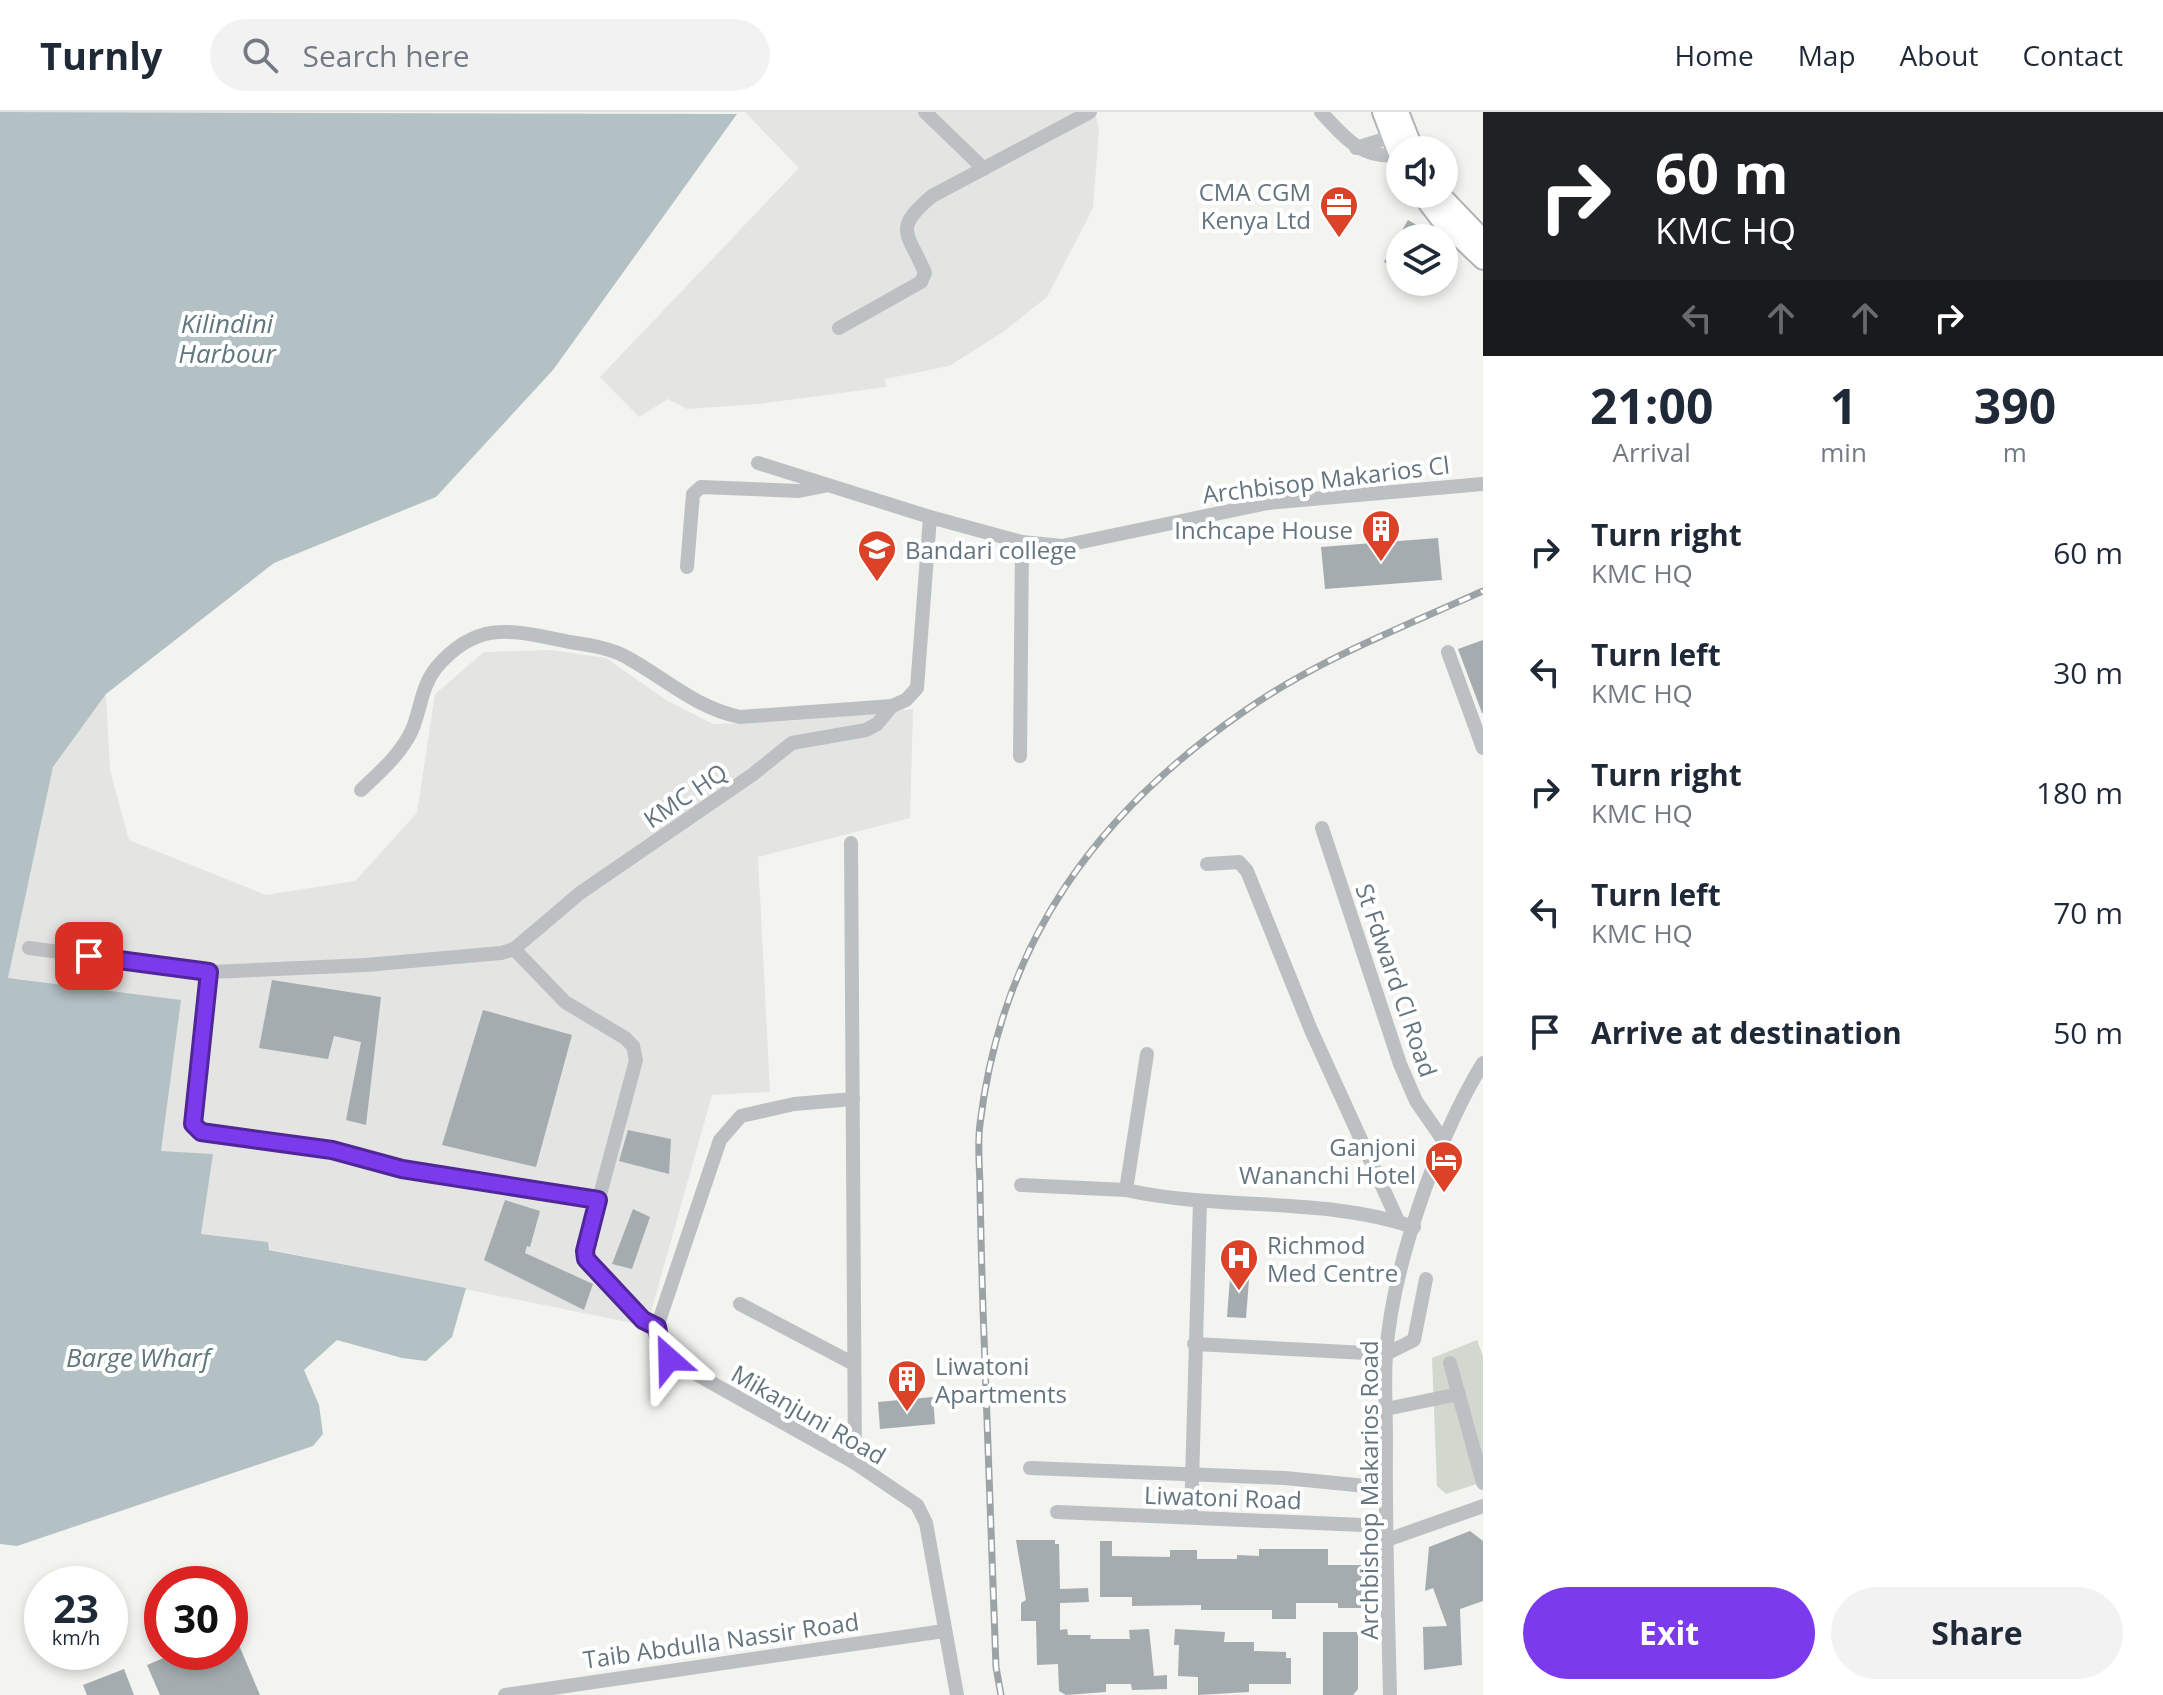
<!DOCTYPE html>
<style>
body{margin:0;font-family:"Open Sans",sans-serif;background:#f2f2f3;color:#1f2937;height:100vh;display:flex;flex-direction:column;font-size:30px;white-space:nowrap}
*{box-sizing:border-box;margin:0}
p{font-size:26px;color:#747a83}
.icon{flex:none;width:44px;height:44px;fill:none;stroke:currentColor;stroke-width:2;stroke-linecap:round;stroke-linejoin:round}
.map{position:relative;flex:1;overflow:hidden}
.panel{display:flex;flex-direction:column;background:#fff;width:680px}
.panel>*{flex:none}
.hud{background:#202124;color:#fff;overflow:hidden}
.controls{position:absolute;left:1386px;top:24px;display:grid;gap:16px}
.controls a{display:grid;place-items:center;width:72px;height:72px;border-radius:50%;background:#fff;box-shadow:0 4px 12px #0003;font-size:40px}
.speed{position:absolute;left:24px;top:1454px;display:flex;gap:16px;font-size:40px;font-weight:700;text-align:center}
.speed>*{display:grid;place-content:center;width:104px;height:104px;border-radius:50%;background:#fff;box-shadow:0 4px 12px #0003;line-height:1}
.speed small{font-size:20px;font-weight:400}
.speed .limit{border:12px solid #d22;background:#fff;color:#111}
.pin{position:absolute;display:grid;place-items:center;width:68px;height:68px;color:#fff;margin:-34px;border-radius:16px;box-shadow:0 4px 12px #0006}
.me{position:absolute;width:88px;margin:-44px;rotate:335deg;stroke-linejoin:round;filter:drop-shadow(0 0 6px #0008)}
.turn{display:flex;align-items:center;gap:28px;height:168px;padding:0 40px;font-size:36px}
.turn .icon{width:104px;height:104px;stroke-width:2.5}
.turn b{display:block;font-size:56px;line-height:68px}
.lanes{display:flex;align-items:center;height:76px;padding:0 40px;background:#0003;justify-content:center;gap:40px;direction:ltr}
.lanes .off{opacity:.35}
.eta{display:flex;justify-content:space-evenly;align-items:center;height:136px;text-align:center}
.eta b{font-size:48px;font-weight:700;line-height:56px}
.button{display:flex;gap:16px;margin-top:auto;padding:16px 40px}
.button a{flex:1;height:92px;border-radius:48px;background:#7c3aed;color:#fff;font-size:32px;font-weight:700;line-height:92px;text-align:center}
.button a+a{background:#f2f2f3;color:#1f2937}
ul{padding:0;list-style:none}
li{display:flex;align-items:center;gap:24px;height:120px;padding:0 40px}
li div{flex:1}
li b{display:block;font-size:30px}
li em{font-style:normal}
header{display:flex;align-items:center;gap:48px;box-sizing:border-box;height:112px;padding:0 40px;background:#fff;border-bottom:2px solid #e0e1e3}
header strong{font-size:38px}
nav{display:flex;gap:44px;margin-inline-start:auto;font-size:28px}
.search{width:560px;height:72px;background:#f2f2f3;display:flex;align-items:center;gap:20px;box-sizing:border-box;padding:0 28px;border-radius:44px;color:#747a83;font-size:30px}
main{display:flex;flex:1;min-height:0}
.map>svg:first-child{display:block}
.built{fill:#e4e5e3}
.green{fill:#d3d8cf}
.water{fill:#b3c1c4}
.building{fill:#a4acb0}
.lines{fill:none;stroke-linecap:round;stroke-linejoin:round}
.major-casing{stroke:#b0b4b7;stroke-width:22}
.minor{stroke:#bcc0c3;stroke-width:14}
.major{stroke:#fff;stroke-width:18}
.rail-casing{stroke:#9ca3a7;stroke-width:7}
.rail{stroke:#fff;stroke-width:4;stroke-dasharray:12;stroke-linecap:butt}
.route-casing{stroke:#51269a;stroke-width:20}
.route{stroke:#7c3aed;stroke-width:14}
.labels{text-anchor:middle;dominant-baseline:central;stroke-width:8;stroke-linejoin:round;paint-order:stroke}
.poi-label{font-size:24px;fill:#64757f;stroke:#fff;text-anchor:end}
.street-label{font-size:24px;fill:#64757f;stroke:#fff}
.water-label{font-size:26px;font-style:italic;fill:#5f777d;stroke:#fff}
</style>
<header>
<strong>Turnly</strong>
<div class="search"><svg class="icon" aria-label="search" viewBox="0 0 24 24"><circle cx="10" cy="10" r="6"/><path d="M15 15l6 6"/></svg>Search here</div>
<nav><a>Home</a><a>Map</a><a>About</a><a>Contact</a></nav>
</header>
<main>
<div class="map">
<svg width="1483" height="1583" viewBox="0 0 1483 1583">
<rect width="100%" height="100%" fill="#f3f3ef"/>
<g class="built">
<path d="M745,0h350l4,17 -6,79 -46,89 -44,35 -54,34 -64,13 1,8 -128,17 -71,5 -19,-10 -29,18 -39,-40 199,-209z"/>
<path d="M552,538l54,8 60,42 47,24 78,-3 122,-12 -3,109 -152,39 12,235 -58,3 -65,231 -379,-77v-7l-68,-8 -39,-83 -153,-173 45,-211 53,-73 4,76 19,70 137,55 89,-14 62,-68 18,-119 49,-42z"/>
</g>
<path class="green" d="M1477,1228l6,16v126l-37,12 -9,-8 -5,-128z"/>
<path class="water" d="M0,0l737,2 -184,256 -117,127 -162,66 -168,131 -53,73 -45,211 173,22 -20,151 52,3 -12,80 67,8 1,8 197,38 -14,49 -26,24 -24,-3 -65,-18 -33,30 15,35 4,29 -10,12 -296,100 -17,-2z"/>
<g class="building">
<path d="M1408,108l32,18h-40v33l-16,-9z"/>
<path d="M1438,426l4,42 -117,9 -4,-42z"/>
<path d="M1483,528v73h-1l-24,-64z"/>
<path d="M272,868l109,17 -15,128 -20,-5 15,-78 -27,-6 -6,23 -69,-11z"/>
<path d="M483,898l89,25 -36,132 -94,-22z"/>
<path d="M628,1018l43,9 -2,35 -50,-13z"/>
<path d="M505,1088l35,11 -10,36 -3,-1 -2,7 68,31 -9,26 -100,-50z"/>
<path d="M633,1097l17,8 -18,52 -20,-5z"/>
<path d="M1231,1153l19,2 -4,51 -19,-1z"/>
<path d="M933,1285l2,27 -55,5 -2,-27z"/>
<path d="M1470,1419l13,10v60l-23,8 2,56 -38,5 -1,-43 24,-1 -14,-38 -8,3 4,-44z"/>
<path d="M1016,1428h39v4h4l1,45 28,-1 1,14 -29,1v27l7,-1 1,6h23l-1,4h40l-1,-9 20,-1 5,47 13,-1v14l-35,1 -1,-6h-25v8l-40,3 -7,-4 -1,-27 -21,1 -1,-44h-15v-18l5,-3z"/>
<path d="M1100,1429h12v15l58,1v-7h27v9h40v-4l22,1v-7h69v16h36v43h-26v-5h-42v16h-24v-9h-71v-5l-69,1v-9h-32z"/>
<path d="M230,1512l30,71h-100l-13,-30 31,-13h52z"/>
<path d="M1175,1517l50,3 -1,10h30v9l32,1v6h5v26h-42v8l-51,3v-18l-20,-1 1,-31h-5z"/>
<path d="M1323,1520h35v57l-5,6h-30z"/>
<path d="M124,1557l10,26h-47l-4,-10z"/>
</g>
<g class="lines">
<g class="major-casing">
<g id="major">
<path d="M1382,0l18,47"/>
<path d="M1399,0l15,38"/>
<path d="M1421,82l19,25 43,41"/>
<path d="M1440,82l43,45"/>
</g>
</g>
<g class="minor">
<path d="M925,0l59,57"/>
<path d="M1321,0c24,26 41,48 79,43"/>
<path d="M1356,36l45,-14"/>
<path d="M839,216l82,-46 4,-9c-17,-41 -33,-43 7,-77l158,-84"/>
<path d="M758,351l172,54 92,25 40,4 206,-43 215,-19"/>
<path d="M687,455l6,-73 8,-7 98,4 25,-5"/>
<path d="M1448,540l35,96"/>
<path d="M1020,644l2,-214"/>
<path d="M361,678c19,-18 40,-36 51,-60 9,-21 9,-43 24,-62 42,-50 79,-37 134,-26 19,3 41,6 58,16 38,21 68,50 112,59l152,-11 14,-6 11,-12 13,-171"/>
<path d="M1322,716l78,236 16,37 27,39"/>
<path d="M851,731l4,620"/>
<path d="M1207,752l32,-2 8,9 64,159 87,191"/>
<path d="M29,836l180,24 157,-7 135,-12 13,-4 66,-56 172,-118 40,-32 74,-13 11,-6 15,-18"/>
<path d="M514,837l51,53 60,36 8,8 3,14 -51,191c3,21 53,66 72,76"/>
<path d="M209,860l-16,152 8,8 131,18 70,19 196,31"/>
<path d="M1147,942l-21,136c94,21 196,6 288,37"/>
<path d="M853,987l-59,5 -53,12 -21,24 -63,187c2,13 3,23 12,32l186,104 62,42 9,18 31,172"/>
<path d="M1021,1073l105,5"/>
<path d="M740,1192l114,60"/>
<path d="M1194,1232l192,10 28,-14 12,-61"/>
<path d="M1450,1251l33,120"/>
<path d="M1386,1297l73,-15"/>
<path d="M1030,1356l255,10 101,10"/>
<path d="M1057,1400l329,14"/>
<path d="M1191,1405l9,-316"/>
<path d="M1387,1428l96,-34"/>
<path d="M505,1583l439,-64"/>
<path d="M1390,1583c-2,-85 -5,-170 -4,-255 0,-28 -2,-57 0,-85 6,-87 51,-217 97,-292"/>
</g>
<use href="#major" class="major"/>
<g class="rail-casing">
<path id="rail" d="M1001,1583l-5,-28c-4,-110 -8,-220 -12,-331 -2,-48 -3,-97 -4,-146 0,-21 -3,-44 0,-66 22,-183 117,-312 266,-414 73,-51 157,-83 237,-119"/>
</g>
<use href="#rail" class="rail"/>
</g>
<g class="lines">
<g class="route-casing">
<path id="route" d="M89,844l120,16 -16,152 8,8 131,18 70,19 196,31 -13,51 1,8 57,61 14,7 5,25 7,7"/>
</g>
<use href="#route" class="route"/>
</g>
<defs>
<g id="office-pin" transform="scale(2)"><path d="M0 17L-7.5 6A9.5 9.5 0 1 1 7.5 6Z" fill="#db4228" stroke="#fff"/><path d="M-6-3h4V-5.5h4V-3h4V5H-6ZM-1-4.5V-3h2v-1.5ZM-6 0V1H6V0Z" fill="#fff"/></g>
<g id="building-pin" transform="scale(2)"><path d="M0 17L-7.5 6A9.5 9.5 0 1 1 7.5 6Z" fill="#db4228" stroke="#fff"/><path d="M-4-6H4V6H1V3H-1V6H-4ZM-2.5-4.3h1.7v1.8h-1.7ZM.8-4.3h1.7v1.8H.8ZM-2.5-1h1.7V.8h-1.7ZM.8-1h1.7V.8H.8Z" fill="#fff"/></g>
<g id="university-pin" transform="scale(2)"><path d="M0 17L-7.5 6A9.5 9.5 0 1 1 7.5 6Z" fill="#db4228" stroke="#fff"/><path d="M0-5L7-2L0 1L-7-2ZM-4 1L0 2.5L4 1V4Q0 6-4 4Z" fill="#fff"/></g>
<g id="hotel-pin" transform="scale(2)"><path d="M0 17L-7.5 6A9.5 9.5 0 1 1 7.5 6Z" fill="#db4228" stroke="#fff"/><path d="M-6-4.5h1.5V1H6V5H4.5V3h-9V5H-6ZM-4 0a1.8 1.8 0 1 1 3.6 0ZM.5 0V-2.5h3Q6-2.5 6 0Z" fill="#fff"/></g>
<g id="hospital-pin" transform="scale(2)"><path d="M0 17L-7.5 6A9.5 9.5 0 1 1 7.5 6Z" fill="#db4228" stroke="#fff"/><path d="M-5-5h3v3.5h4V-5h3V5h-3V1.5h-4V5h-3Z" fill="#fff"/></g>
</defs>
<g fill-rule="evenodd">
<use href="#office-pin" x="1339" y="93"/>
<use href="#building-pin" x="1381" y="417"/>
<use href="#university-pin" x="877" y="437"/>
<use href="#hotel-pin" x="1444" y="1048"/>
<use href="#hospital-pin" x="1239" y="1146"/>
<use href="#building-pin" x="907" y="1267"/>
</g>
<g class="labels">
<g class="poi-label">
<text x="1311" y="79">CMA CGM<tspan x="1311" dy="28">Kenya Ltd</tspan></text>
<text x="1353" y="417">Inchcape House</text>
<text x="905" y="437" text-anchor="start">Bandari college</text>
<text x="1416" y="1034">Ganjoni<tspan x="1416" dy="28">Wananchi Hotel</tspan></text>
<text x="1267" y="1132" text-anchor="start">Richmod<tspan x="1267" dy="28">Med Centre</tspan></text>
<text x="935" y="1253" text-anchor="start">Liwatoni<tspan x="935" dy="28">Apartments</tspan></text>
</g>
<g class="street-label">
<text transform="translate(1326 367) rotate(-7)">Archbisop Makarios Cl</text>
<text transform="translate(685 683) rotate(-34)">KMC HQ</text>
<text transform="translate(1397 868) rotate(71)">St Fdward Cl Road</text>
<text transform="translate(809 1302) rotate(30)">Mikanjuni Road</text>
<text transform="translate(1368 1378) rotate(-90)">Archbishop Makarios Road</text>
<text transform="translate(1223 1385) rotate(2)">Liwatoni Road</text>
<text transform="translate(721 1528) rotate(-8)">Taib Abdulla Nassir Road</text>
</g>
<g class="water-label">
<text x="227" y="211">Kilindini<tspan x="227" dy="30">Harbour</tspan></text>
<text x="138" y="1245">Barge Wharf</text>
</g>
</g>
</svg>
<div class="controls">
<a><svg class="icon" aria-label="sound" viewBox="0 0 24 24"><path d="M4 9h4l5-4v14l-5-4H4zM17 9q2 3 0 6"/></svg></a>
<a><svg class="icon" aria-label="layers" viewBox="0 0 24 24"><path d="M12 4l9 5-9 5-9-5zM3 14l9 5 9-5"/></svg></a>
</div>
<div class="speed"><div>23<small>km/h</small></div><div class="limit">30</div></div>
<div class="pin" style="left:89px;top:844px;background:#d93025"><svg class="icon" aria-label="arrive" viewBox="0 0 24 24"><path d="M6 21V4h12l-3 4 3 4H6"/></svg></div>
<svg class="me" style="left:669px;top:1247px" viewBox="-20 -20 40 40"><path d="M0-17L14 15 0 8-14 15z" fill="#7c3aed" stroke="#fff" stroke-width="4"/></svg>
</div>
<section class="panel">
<div class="hud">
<div class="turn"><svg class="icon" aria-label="right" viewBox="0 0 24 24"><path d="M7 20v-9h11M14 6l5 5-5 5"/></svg><div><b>60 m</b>KMC HQ</div></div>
<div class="lanes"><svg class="icon off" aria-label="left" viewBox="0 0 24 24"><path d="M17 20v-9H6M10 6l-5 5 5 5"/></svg><svg class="icon off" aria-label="ahead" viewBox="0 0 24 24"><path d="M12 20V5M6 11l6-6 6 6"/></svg><svg class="icon off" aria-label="ahead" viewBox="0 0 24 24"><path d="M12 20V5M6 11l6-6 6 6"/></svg><svg class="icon" aria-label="right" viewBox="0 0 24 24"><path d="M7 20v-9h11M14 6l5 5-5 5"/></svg></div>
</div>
<div class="eta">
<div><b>21:00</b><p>Arrival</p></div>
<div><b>1</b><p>min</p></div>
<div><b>390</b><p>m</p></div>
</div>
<ul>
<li><svg class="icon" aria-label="right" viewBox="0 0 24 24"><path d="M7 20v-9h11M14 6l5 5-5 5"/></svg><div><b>Turn right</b><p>KMC HQ</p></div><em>60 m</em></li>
<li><svg class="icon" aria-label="left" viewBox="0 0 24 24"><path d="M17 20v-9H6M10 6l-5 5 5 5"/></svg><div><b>Turn left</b><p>KMC HQ</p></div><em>30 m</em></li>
<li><svg class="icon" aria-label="right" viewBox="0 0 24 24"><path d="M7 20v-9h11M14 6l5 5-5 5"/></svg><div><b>Turn right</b><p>KMC HQ</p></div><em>180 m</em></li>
<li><svg class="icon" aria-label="left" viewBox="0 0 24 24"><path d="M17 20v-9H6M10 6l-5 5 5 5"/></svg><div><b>Turn left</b><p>KMC HQ</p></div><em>70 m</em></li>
<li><svg class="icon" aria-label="arrive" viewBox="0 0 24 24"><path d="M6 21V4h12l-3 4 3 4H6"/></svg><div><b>Arrive at destination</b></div><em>50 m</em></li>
</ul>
<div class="button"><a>Exit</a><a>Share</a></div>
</section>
</main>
